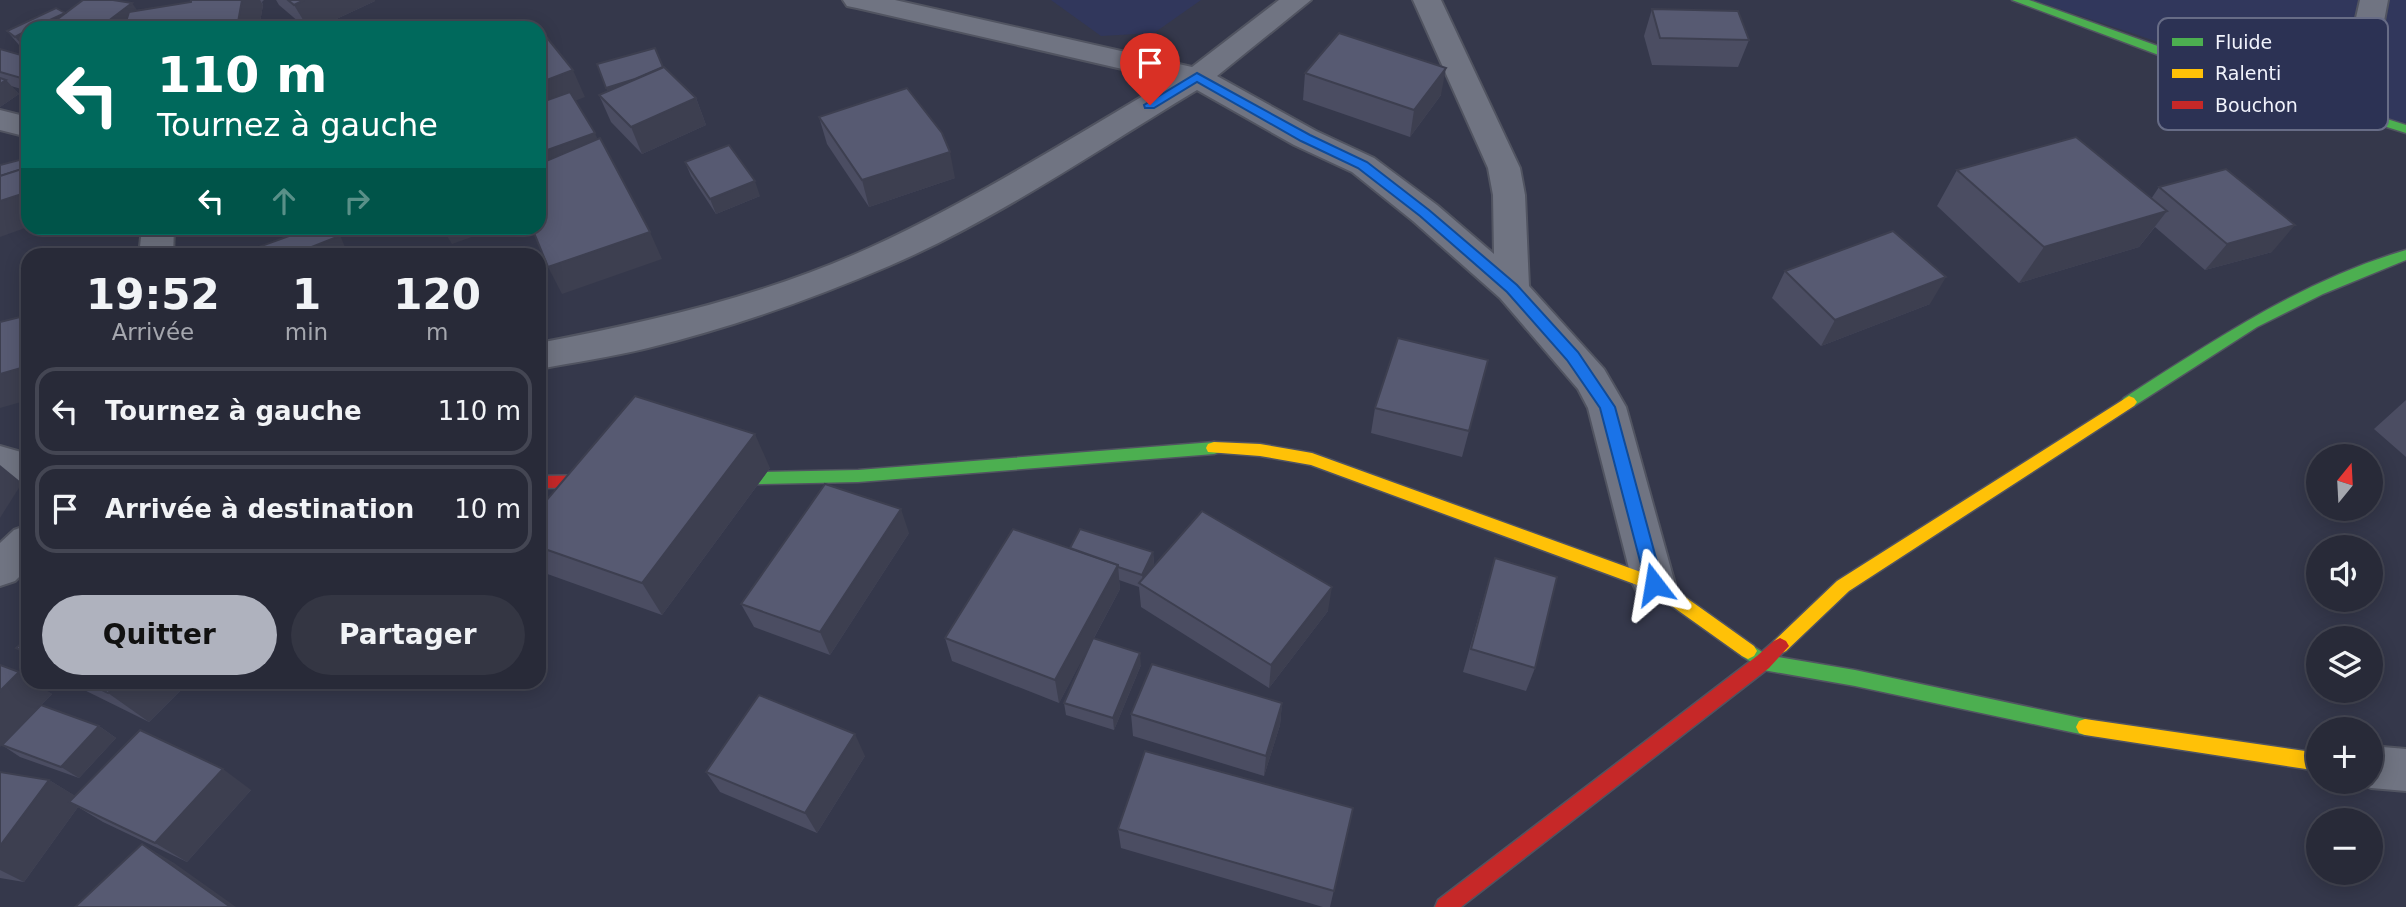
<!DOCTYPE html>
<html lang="fr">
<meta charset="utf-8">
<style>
body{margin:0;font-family:"DejaVu Sans",sans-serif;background:#343643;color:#f1f3f6;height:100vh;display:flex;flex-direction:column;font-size:26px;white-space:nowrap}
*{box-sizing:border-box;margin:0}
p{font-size:23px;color:#a5a7ae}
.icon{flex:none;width:38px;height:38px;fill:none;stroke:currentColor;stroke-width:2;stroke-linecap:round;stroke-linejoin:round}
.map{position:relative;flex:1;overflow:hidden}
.details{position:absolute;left:21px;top:248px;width:525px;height:441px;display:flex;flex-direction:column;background:#282a38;border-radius:21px;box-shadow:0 4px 18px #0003,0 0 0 2px #444653}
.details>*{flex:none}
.hud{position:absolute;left:21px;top:21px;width:525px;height:214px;border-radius:21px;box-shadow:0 4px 18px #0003,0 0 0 2px #444653;background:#00695c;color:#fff;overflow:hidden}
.needle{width:46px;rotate:18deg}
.buttons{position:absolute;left:2306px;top:444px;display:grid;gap:14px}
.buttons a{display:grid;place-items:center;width:77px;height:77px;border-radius:50%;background:#282a38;box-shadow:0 4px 18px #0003,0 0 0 2px #444653;font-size:35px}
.pin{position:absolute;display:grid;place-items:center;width:60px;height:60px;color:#fff;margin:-72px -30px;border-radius:50% 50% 50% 0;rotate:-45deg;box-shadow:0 0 7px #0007}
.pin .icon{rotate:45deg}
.me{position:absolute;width:77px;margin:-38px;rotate:346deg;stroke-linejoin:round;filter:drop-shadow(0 0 5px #0008)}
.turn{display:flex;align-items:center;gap:24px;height:147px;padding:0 21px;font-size:32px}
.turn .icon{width:91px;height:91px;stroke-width:2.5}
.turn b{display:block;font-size:49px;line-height:60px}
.lanes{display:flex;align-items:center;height:66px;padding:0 21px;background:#0003;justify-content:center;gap:35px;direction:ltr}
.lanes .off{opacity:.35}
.eta{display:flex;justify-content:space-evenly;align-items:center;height:119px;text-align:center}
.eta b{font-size:42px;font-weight:700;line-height:49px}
.cta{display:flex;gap:14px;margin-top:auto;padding:14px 21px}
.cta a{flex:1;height:80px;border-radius:42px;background:#afb2be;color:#111;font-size:28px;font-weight:700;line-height:80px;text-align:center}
.cta a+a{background:#343643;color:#f1f3f6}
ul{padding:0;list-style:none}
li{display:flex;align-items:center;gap:21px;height:88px;margin:0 14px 10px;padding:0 7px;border:4px solid #444653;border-radius:21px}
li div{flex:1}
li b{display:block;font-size:26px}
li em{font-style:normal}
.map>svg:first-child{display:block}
.built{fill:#31375c}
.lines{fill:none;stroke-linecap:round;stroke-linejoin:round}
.street-casing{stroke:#515461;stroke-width:4}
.fast-casing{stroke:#515461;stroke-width:3}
.slow-casing{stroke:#515461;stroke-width:3}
.jam-casing{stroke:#515461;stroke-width:3}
.street{fill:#707482;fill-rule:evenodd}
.fast{fill:#4caf50;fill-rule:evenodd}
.slow{fill:#ffc107;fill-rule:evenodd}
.jam{fill:#c62828;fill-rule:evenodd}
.wall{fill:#4b4d62}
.shaded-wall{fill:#3d3f50}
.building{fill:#575a72;stroke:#3d3f50;stroke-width:2}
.route{fill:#1a73e8;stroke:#114b97;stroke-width:2}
.key{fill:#2c3254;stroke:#676c86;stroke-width:2}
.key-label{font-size:19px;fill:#f1f3fc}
</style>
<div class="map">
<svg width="2406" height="907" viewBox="0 0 2406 907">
<rect width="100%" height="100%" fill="#35384b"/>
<g class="built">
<path d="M1051,0h150l-47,33 -53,3z"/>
<path d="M2033,0h373v125z"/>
</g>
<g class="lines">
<g class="street-casing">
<g id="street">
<path d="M843,0h52l297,67 87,-67h32l-94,76 99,55 58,27 63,47 57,49 -1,-59 -5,-27 -75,-168h28l79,168 5,27 4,91 75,83 22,38 49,177 -6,12 -15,6 -15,-6 -6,-12 -45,-176 -10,-19 -78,-91 -87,-77 -61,-49 -58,-27 -97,-55c-100,60 -201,130 -308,176 -77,33 -159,62 -241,82 -36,9 -73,14 -109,21v-26c113,-22 225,-47 330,-95 105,-48 202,-110 301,-168l-313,-72 -10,-2z"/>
<path d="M2360,0h28l-11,58 -16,52 -4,7 -11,3 -11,-3 -4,-7 16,-52z"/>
<path d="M0,110l28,7v20l-28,-7z"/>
<path d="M142,228h32l-1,28h-34z"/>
<path d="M0,446l28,8v30l-28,-8z"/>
<path d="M28,525v43l-13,13 -15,5v-43l14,-13z"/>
<path d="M2371,746l35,3v42l-35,-3 -16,-6h16z"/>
</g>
</g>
<g class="fast-casing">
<g id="fast">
<path d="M2012,0h17l151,54 226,71v8l-234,-73z"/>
<path d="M2406,250v10l-83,34 -66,33 -123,79h-10l-3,-4 3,-4c89,-57 179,-118 282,-148z"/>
<path d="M1214,442l6,2 2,4 -2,4 -6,2 -356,28 -149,3 -6,-1 -2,-5 2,-5 6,-1 149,-3z"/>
<path d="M1748,643l19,12 88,15 230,49 6,2 3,6 -3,6 -6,2 -230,-49 -92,-16 -21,-14 -3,-5 3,-5z"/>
</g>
</g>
<g class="slow-casing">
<g id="slow">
<path d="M2129,396l5,2 3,4 -3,4 -285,185 -63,60 -6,3 -6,-3 -3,-5 3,-5 63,-60z"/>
<path d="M1214,442l46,2 52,9 348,126 94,67 3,5 -3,5 -6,3 -6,-3 -94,-67 -337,-124 -51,-9 -52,-4 -2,-4 2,-4z"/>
<path d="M2085,719l234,34v18l-234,-36 -6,-2 -3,-6 3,-6z"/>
</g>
</g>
<g class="jam-casing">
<g id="jam">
<path d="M614,475l6,1 2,5 -2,5 -6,1 -75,1v-12z"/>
<path d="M1780,638l6,3 3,5 -20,22 -308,239h-26l3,-7 319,-244 17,-15z"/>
</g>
</g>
<use href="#street" class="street"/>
<use href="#fast" class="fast"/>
<use href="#slow" class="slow"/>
<use href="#jam" class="jam"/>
</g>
<g class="wall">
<path d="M191,0h73l-2,2 1,3 -4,23h-231v23h-1l-8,-6 -12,-14 58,-18 72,-3 54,-8z"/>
<path d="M276,0h99v1l-58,27h-11l-27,-23z"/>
<path d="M1652,9l97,31 -11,27 -86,-2 -8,-29z"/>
<path d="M0,49l28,8v34l-17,-5 8,8 -19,13z"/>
<path d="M663,67l33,31 10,27 -64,29 -31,-32 -12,-27z"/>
<path d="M1305,73l136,22 -31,42 -107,-37z"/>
<path d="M819,117l136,61 -86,29 -42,-63z"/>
<path d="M685,162l75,34 -44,18 -25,-38z"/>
<path d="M1957,170l194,29 8,-12 113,65 -67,18 -50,-43 -16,20 -120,36 -82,-77z"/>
<path d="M1785,271l145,33 -109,42 -49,-48z"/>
<path d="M1488,360l-26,97 -91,-24 4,-25z"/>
<path d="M2406,400v57l-32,-28z"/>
<path d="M770,468l-108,147 -123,-44v-83l8,12z"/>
<path d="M909,533l-79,122 -76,-28 -13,-23z"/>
<path d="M1070,548l83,4 1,13 -2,3 176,43 -59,77 -128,-81 -2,-20 -20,-7 1,9 -26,49 47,27 -27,65 -48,-15 -2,-12 27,-61 -32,61 -107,-42 -7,-23z"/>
<path d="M1495,558l40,110 -9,23 -63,-19z"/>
<path d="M19,672l9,6v4l24,12 -11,11 58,21 17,12 -37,40 -59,-21 -18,-12z"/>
<path d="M68,682h121l-40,40z"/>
<path d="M1282,703l-2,22 -16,51 -131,-40 -2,-22z"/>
<path d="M865,756l-48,77 -97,-41 -14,-20z"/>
<path d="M0,772l49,8 26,16 176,-6 -64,72 -84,-40 -25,-15 -54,75 -24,-4z"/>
<path d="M1353,808l-23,99h-7l-202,-59 -3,-19z"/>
</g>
<g class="shaded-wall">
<path d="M242,0h18l3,5 -4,23h-22z"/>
<path d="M304,0h71v1l-58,27h-9l-14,-23z"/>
<path d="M132,3l10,14 -13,11h-30z"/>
<path d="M65,13l-14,11 3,4h-21z"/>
<path d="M28,30v21h-1l-12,-14z"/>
<path d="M1446,68l-5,27 -31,42 4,-27z"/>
<path d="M573,70l12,27 -46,18v-32z"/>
<path d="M665,71l-53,31 -6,-14z"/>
<path d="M6,80l13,14 -19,13v-23z"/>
<path d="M696,98l10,27 -64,29 -11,-27z"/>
<path d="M595,133l12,27 -68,22v-29z"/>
<path d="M950,152l5,26 -86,29 -7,-27z"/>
<path d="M23,159l5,5v63l-28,10v-52z"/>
<path d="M755,181l5,15 -44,18 -6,-15z"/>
<path d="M2167,211l-28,36 -120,36 25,-36z"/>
<path d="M2295,225l-23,27 -67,18 22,-26z"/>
<path d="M333,228h1l6,7 7,17 -10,4h-48z"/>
<path d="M442,228h55l-45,16z"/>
<path d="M650,232l12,27 -100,35 -14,-27z"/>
<path d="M1946,277l-16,27 -109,42 14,-26z"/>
<path d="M28,366v34l-28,8v-34z"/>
<path d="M755,434l15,34 -108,147 -20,-32z"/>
<path d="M0,465l22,18 -22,35z"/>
<path d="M539,488l12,18 -12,13z"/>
<path d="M901,509l8,24 -79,122 -10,-23z"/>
<path d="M1153,552l1,13 -10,21 -2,-11z"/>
<path d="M1118,565l2,24 -61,114 -4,-23z"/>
<path d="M1332,587l-4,24 -59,77 2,-23z"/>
<path d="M1140,653l1,12 -27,65 -1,-12z"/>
<path d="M19,672l9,6v4h7l17,12 -52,53v-56z"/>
<path d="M119,682h70l-40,40 -41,-29z"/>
<path d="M1282,703l-2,22 -16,51 2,-20z"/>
<path d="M99,726l17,12 -37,40 -18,-11z"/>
<path d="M855,734l10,22 -48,77 -12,-20z"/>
<path d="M223,769l28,21 -64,72 -32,-19z"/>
<path d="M49,780l33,20 -13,2 9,5 -54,75 -24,-12v-24z"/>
<path d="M142,844l32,19 62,44h-8z"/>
</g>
<g class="building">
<path d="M83,0h30l19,3 -33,25h-23l-25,-4z"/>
<path d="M191,0h51l-5,28h-113l5,-16 62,-10z"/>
<path d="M288,0h16l-10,5z"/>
<path d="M56,8l9,5 -32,15h-5v2l-13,7 -8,-6z"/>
<path d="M1652,9l86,2 11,29 -89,-2z"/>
<path d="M536,24l37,46 -34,13v-55h-15z"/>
<path d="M1339,33l107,35 -32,42 -109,-37z"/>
<path d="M655,48l8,19 -28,12 -29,9 -9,-24z"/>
<path d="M0,49l28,8v23l-28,-8z"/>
<path d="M664,67l32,31 -65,29 -32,-32z"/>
<path d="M0,78l6,2 -6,4z"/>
<path d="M907,88l35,45 8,19 -88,28 -43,-63z"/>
<path d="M570,92l25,41 -56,20v-50z"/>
<path d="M2076,137l91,74 -123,36 -87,-77z"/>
<path d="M600,138l50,94 -102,35 -16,-39h7v-64z"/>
<path d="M28,139v7l-6,-2z"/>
<path d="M729,145l26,36 -45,18 -25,-37z"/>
<path d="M23,159l-1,10 -22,7v-11z"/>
<path d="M28,167v25l-28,9v-25z"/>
<path d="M2226,169l69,56 -68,19 -68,-57z"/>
<path d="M311,228h22l4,9 -48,19h-43l-1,-4z"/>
<path d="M1893,231l53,46 -111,43 -50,-49z"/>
<path d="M28,315v51l-28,8v-52z"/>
<path d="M1398,338l90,22 -19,71 -94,-23z"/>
<path d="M635,396l120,38 -113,149 -103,-36v-38z"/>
<path d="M825,484l76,25 -81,123 -79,-28z"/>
<path d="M1202,511l130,76 -61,78 -132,-82z"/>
<path d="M1013,529l105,36 -63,115 -110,-42z"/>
<path d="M1080,529l73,23 -11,23 -24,-8v-2l-48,-17z"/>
<path d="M1495,558l62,19 -22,91 -64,-19z"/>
<path d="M28,638v16l-12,-6z"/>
<path d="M1093,638l47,15 -27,65 -49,-15z"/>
<path d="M1152,664l130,39 -16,53 -135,-42z"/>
<path d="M0,665l19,7 -19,19z"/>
<path d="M86,682h33l-11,11z"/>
<path d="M759,695l96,39 -50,79 -99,-41z"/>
<path d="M41,705l58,21 -38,41 -59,-22z"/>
<path d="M140,730l83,39 -68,74 -86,-41z"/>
<path d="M1145,751l208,57 -19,83 -216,-62z"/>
<path d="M0,772l49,8 -49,66z"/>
<path d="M142,844l87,62 -1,1h-153z"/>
</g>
<path class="route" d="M1197,73l113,62 57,27 62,48 88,75 61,67 37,55 48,177 -2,5 -7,3 -6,-3 -2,-5 -46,-176 -33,-48 -60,-68 -87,-76 -62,-48 -57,-27 -104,-59 -43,26h-9l-1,-3z"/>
<rect x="2158" y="18" width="230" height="112" rx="10" class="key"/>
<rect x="2172" y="38" width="31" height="8" fill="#4caf50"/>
<rect x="2172" y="69" width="31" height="9" fill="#ffc107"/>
<rect x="2172" y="101" width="31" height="8" fill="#c62828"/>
<g class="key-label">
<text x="2215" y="49">Fluide</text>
<text x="2215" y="80">Ralenti</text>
<text x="2215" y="112">Bouchon</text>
</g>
</svg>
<div class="buttons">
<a><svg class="needle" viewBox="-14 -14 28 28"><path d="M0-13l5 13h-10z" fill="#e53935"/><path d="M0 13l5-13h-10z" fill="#a5a7ae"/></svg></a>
<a><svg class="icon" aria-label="sound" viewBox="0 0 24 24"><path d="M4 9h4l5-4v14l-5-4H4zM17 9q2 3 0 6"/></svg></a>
<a><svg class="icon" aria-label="layers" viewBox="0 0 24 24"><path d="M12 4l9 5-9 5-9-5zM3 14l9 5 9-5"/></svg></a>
<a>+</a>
<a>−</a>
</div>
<div class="pin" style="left:1150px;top:105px;background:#d93025"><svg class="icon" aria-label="arrive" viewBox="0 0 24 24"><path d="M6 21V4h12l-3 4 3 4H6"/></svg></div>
<svg class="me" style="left:1654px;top:584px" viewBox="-20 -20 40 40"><path d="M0-17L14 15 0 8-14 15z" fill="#1a73e8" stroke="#fff" stroke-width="4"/></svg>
<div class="hud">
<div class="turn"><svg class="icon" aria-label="left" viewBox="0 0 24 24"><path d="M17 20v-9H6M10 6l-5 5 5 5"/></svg><div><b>110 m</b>Tournez à gauche</div></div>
<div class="lanes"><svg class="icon" aria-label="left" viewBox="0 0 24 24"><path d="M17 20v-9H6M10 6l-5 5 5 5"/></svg><svg class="icon off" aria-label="ahead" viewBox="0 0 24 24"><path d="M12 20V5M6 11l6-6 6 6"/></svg><svg class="icon off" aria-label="right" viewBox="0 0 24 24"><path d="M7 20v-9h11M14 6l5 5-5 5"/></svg></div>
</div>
<section class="details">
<div class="eta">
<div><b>19:52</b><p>Arrivée</p></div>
<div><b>1</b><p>min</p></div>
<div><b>120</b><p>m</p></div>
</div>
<ul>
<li><svg class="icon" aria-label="left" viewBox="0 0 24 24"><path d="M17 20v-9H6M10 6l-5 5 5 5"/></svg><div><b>Tournez à gauche</b></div><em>110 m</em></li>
<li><svg class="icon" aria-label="arrive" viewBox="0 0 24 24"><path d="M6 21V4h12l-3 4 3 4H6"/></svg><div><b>Arrivée à destination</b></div><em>10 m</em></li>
</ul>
<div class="cta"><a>Quitter</a><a>Partager</a></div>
</section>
</div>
